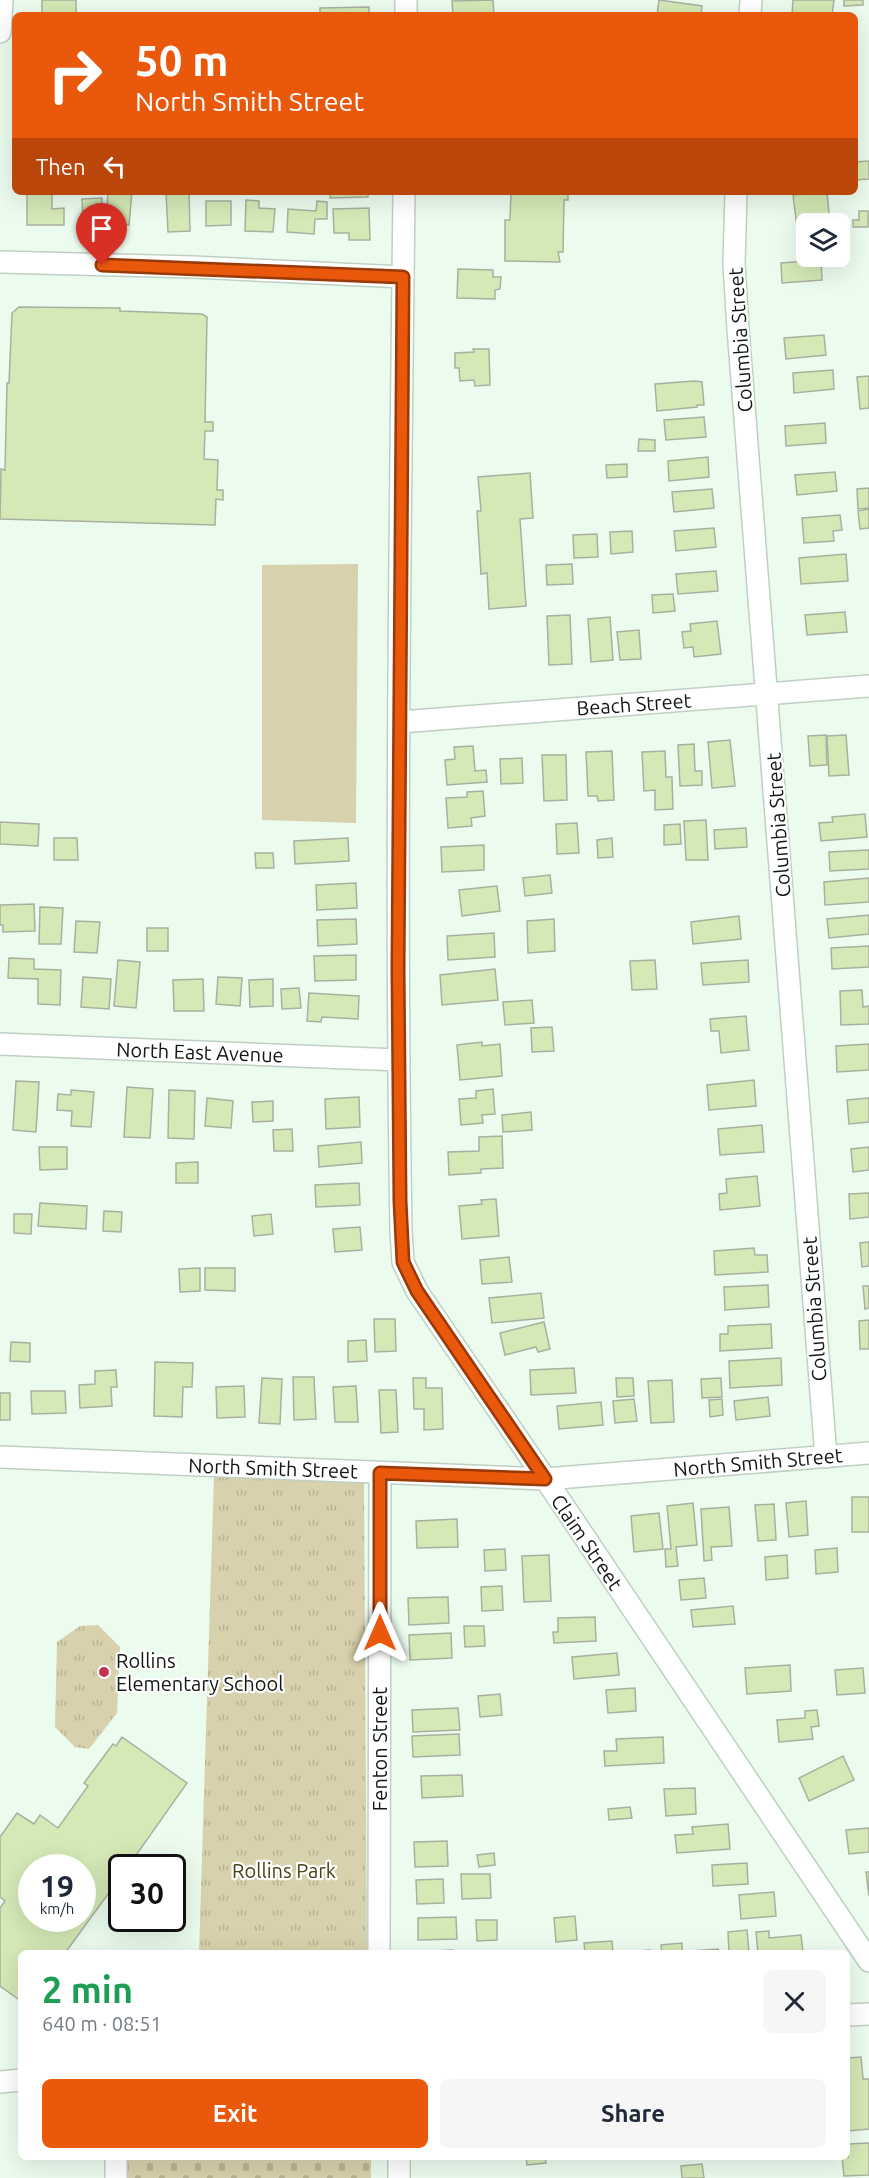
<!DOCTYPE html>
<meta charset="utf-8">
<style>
body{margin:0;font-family:Ubuntu,sans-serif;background:#f6f6f7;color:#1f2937;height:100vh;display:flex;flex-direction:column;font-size:22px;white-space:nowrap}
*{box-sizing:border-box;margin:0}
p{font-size:20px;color:#747a83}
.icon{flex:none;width:33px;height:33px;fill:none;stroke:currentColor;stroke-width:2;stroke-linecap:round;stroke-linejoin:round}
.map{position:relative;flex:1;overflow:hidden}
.panel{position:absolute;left:18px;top:1950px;width:832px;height:210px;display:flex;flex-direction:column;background:#fff;border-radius:9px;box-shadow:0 6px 24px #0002}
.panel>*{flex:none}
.guide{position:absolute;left:12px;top:12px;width:846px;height:183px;border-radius:9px;box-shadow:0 6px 24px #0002;background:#ea580c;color:#fff;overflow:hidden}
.controls{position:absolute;left:796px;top:213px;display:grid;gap:12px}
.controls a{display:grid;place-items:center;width:54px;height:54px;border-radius:9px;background:#fff;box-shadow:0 6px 24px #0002;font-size:30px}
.speed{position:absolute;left:18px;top:1854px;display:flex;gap:12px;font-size:30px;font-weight:700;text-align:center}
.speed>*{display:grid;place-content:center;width:78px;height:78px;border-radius:50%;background:#fff;box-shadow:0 6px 24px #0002;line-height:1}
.speed small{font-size:15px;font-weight:400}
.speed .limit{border:3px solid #111;border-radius:9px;background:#fff;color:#111}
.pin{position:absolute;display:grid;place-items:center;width:51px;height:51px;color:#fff;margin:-62px -26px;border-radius:50% 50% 50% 0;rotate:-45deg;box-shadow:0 0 6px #0007}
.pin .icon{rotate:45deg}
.me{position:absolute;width:66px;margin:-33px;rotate:0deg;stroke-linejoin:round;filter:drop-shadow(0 0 4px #0008)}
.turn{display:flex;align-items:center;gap:21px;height:126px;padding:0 24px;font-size:27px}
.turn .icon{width:78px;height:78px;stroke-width:2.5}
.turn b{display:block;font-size:42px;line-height:51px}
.then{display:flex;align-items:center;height:57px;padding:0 24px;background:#0003;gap:12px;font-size:22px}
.round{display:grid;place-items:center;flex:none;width:63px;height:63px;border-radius:9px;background:#f6f6f7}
.summary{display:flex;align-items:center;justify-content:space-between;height:102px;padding:0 24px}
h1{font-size:36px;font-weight:700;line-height:45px;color:#1e9e55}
.primary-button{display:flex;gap:12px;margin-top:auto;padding:12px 24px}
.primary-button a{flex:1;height:69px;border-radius:9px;background:#ea580c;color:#fff;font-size:24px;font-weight:700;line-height:69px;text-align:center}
.primary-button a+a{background:#f6f6f7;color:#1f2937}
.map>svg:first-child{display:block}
.green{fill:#d8d1ad}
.cemetery{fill:url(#cemetery-stones)}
.park{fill:url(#park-tufts)}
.building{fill:#d4e9b6;stroke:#a9b09f;stroke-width:1.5;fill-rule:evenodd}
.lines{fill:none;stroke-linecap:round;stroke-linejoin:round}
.minor-casing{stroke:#bfd0c3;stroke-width:24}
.minor{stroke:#fff;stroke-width:21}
.route-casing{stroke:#983908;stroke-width:15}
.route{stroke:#ea580c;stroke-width:10}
.poi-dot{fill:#c5344c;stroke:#fff;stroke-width:2}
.labels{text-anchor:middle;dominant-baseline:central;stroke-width:4.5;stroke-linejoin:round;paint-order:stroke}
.street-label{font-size:20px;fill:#111713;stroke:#fff}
.poi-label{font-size:20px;fill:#111713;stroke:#fff;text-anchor:start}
.park-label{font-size:20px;fill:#494218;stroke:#fff}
</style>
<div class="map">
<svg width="869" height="2178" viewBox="0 0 869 2178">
<defs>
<pattern id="cemetery-stones" width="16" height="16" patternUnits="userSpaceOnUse" patternTransform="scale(1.5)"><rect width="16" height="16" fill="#d8d1ad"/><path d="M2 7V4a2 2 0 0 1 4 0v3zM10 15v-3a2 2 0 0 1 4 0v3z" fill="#b8b394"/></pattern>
<pattern id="park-tufts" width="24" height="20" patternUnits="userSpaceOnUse" patternTransform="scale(1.5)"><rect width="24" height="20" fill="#d8d1ad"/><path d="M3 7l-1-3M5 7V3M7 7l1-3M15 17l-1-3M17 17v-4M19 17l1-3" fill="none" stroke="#b8b394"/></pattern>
</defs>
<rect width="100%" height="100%" fill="#ebfcef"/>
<path class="green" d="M358,564l-2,259 -94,-3v-255z"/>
<rect class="cemetery" x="127" y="2157" width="244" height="21"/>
<g class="park">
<path d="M214,1476l150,5 3,472h-168z"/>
<path d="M98,1625l22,22 -3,66 -28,36 -14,-2 -20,-20 2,-85 23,-16z"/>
</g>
<g class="building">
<rect x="42" y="0" width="34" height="15"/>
<path d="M493,0l1,15h-41l-1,-14z"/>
<path d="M659,0l43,6 -1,9h-44z"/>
<path d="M793,0h41l-2,15h-40z"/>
<path d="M844,0h19v5l-19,1z"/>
<path d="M369,7v8h-49v-7z"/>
<path d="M869,161v18l-14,1v-18z"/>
<path d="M27,192h25v17l12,-1v17h-37z"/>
<path d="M108,192h24l-3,33 -23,-2z"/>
<path d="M166,192h23l1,39 -22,1z"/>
<path d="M330,192h38v5l-38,1z"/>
<path d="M511,192h57v8h-4l-1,52h-5l2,10 -55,-1v-41h5z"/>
<path d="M827,192l3,32h-23v2l-10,1 -4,-32z"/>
<path d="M102,198v21l-19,1 -1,-21z"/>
<path d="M246,200l13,1v7l16,1 -2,23 -28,-1z"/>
<path d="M206,201h25v24l-25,1z"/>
<path d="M317,201l10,1v17h-12l-1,15 -27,-2 1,-23 28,2z"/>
<path d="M369,208l1,32h-21v-7h-15l-1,-24z"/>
<path d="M859,211h9v16h-15v-7h6z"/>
<path d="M821,260l1,20 -40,3 -1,-20z"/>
<path d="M458,269l35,1v7h8l-1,12 -5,1v9l-38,-1z"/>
<path d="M19,307l101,1v3l82,3 5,3 -2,105h8v9h-8l-1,28 14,1 -1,30h6v10l-7,-1 -1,26 -215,-6 1,-50 4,1 2,-87h2l3,-70z"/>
<path d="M824,335l2,20 -40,4 -2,-21z"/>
<path d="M473,349h16l1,36 -15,1 -1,-6 -14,1 -1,-13h-4v-15l19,-1z"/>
<path d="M833,370l1,19 -40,4 -1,-20z"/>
<path d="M869,376v32l-9,1 -3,-32z"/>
<path d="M694,381l8,1 2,23h-7v2l-40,4 -2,-27z"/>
<path d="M704,417l2,20 -40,3 -2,-20z"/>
<path d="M825,423l1,20 -40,3 -1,-20z"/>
<path d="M639,439l16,1v11h-17z"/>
<path d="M708,457l1,20 -40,4 -1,-20z"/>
<path d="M627,464v13l-20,1 -1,-13z"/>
<path d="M835,472l2,19 -40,4 -2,-20z"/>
<path d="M530,473l3,45 -13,1 6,87 -37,3 -2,-36 -6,1 -4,-63h4l-3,-34z"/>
<path d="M869,488v20l-11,1 -1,-20z"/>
<path d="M712,489l2,19 -40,4 -2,-20z"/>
<path d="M869,509v19l-9,1 -2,-18z"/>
<path d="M840,515l2,15 -9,1 1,10 -30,2 -2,-25z"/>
<path d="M714,528l2,19 -40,4 -2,-20z"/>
<path d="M632,531l1,21 -22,2 -1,-22z"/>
<path d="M597,534l1,23 -24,1 -1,-23z"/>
<path d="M846,554l2,27 -47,3 -2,-26z"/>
<path d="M572,564l1,20 -26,1 -1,-20z"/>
<path d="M716,571l2,20 -40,3 -2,-20z"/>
<path d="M673,594l2,17 -22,2 -1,-18z"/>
<path d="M845,612l2,20 -40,3 -2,-20z"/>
<path d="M570,615l2,49 -23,1 -2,-49z"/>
<path d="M610,617l3,43 -22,2 -3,-43z"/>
<path d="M717,621l4,33 -27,3 -1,-10 -9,1 -2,-16 9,-1 -1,-7z"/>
<path d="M639,630l2,29 -21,1 -3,-28z"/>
<path d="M826,735l1,30 -17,1 -2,-30z"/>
<path d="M846,735l3,40 -20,1 -2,-40z"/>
<path d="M730,740l5,46 -23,2 -4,-46z"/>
<path d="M694,744l1,27h7v14l-22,1 -2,-41z"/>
<path d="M473,746l2,25 11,-1 1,12 -40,3 -2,-25 10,-1 -1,-12z"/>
<path d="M612,751l2,49 -16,1 -1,-5h-9l-2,-44z"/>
<path d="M665,751l1,26h6l1,32 -18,1v-20l-11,1 -2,-39z"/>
<path d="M542,755h24l1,45 -23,1z"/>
<path d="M522,758l1,25 -22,1 -1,-25z"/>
<path d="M483,791l2,25 -14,2 1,8 -24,2 -2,-30 21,-1v-5z"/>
<path d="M865,814l2,23 -46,4 -2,-18 14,-1 -1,-5z"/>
<path d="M706,820l2,40h-22l-2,-39z"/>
<path d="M0,822l39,2 -1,22 -38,-2z"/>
<path d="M577,823l2,30 -22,1 -1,-30z"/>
<path d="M680,824l1,20 -17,1v-20z"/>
<path d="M746,828l1,19 -32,2 -1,-19z"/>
<path d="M54,838h23l1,22h-24z"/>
<path d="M348,838l1,23 -54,3 -1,-23z"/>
<path d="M612,838l1,19 -15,1 -1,-18z"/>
<path d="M484,845v25l-42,2 -1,-25z"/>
<path d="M869,850v19l-39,2 -1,-19z"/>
<path d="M255,853h18l1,15h-18z"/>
<path d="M550,875l2,18 -27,3 -2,-18z"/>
<path d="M869,878v24l-44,3 -1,-23z"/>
<path d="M356,883l1,25 -40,2 -1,-25z"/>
<path d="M497,886l3,25 -38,5 -3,-26z"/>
<path d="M34,904l1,27 -32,1v-7h-3v-20z"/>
<path d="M40,907l23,1 -2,36h-22z"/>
<path d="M869,915v19l-40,4 -2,-19z"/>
<path d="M739,916l2,23 -48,5 -2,-22z"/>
<path d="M356,919l1,25 -39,2 -1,-26z"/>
<path d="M554,919l1,32 -27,2 -1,-32z"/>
<path d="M76,921l24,1 -3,31 -23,-1z"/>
<rect x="147" y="928" width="21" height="23"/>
<path d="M494,933l1,24 -47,3 -1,-24z"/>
<path d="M869,946v21l-37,2 -1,-21z"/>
<path d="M356,955v25l-41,1 -1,-25z"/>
<path d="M9,958l25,1v10l27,1 -1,35 -22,-1v-25l-30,-1z"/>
<path d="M118,960l22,2 -4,46 -22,-2z"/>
<path d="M655,960l2,29 -25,1 -2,-29z"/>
<path d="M748,960l1,22 -46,3 -2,-22z"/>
<path d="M495,969l3,31 -56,5 -2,-30z"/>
<path d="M83,977l28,2 -2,30 -28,-2z"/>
<path d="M218,977l24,1 -2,28 -24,-2z"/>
<path d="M203,979l1,32h-30l-1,-31z"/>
<path d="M273,979v27l-23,1 -1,-27z"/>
<path d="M299,988l2,20 -19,1 -1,-20z"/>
<path d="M862,990l1,17 6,-1v18l-28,1 -1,-34z"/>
<path d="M309,993l50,3 -1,23 -36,-2 -1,5 -14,-1z"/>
<path d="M532,1000l2,23 -29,2 -2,-23z"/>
<path d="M746,1016l3,34 -28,3 -2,-22h-8l-1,-12z"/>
<path d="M552,1027l2,24 -22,1 -1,-24z"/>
<path d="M482,1042v4l18,-2 2,32 -42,4 -3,-35z"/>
<path d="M869,1044v26l-32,2 -1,-26z"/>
<path d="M754,1080l2,26 -47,4 -2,-25z"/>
<path d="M16,1081l23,1 -3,50 -23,-2z"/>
<path d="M127,1087l26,2 -3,49 -26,-1z"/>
<path d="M493,1089l2,25 -13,1 1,8 -22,2 -2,-26 17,-1v-7z"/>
<path d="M71,1090l23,2 -3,35 -20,-1 1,-15 -15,-1 1,-16 13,1z"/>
<path d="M169,1090l26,1 -1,48 -26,-1z"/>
<path d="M359,1097l1,30 -34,2 -1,-30z"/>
<path d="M207,1098l26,3 -2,27 -26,-2z"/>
<path d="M869,1098v24l-20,2 -2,-24z"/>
<path d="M273,1101v20l-20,1 -1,-20z"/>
<path d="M531,1112l1,18 -29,2 -1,-17z"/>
<path d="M762,1125l2,27 -44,3 -2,-26z"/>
<path d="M292,1129l1,22h-19l-1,-21z"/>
<path d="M502,1136l1,32 -22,1v4l-32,2 -1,-23 31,-1v-14z"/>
<path d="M361,1142l1,21 -43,4 -1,-21z"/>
<path d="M39,1147h28v22l-27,1z"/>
<path d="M869,1147v23l-16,2 -2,-23z"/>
<path d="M198,1162v21h-22v-20z"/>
<path d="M757,1176l3,30 -40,4 -1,-16 8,-1 -1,-14z"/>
<path d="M359,1183l1,22 -44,2 -1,-22z"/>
<path d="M869,1193v24l-19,2 -1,-25z"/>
<path d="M496,1199l3,37 -37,3 -3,-33 23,-2 -1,-4z"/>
<path d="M40,1203l47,3 -1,23 -48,-3z"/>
<path d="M104,1211l18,1 -1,20 -18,-1z"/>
<path d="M14,1214h18l-1,20 -17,-1z"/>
<path d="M271,1214l2,20 -19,2 -2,-20z"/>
<path d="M360,1227l2,23 -27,2 -2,-23z"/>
<path d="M869,1242v24l-7,1 -2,-24z"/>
<path d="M754,1248l1,7h12l1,17 -53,3 -1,-24z"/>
<path d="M509,1257l3,25 -30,2 -2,-24z"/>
<path d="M200,1268v23l-20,1 -1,-23z"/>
<path d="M205,1268h30v23l-30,-1z"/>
<path d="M768,1285l1,22 -44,3 -1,-23z"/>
<path d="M863,1286h6v22l-4,1z"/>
<path d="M541,1293l3,25 -52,5 -3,-25z"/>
<path d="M374,1319h21l1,32 -21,1z"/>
<path d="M869,1320v29h-9l-1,-28z"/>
<path d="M544,1322l6,27 -12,3 -2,-5 -31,8 -5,-22z"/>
<path d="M771,1324l1,24 -52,3v-17h8v-8z"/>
<path d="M366,1340l1,21 -19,1v-21z"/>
<path d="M11,1342l19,1v19l-20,-1z"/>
<path d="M781,1358l1,27 -52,3 -1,-27z"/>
<path d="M155,1362l38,1 -1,24h-9l-1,30 -28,-1z"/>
<path d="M574,1368l2,25 -45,2 -1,-25z"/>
<path d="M116,1370l1,17h-6l1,19 -32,2 -1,-23 16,-1v-13z"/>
<path d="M293,1377h21l2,42 -22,1z"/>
<path d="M262,1378l20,1 -2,45 -21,-1z"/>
<path d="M413,1378h13v10h16l1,41 -19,1v-21h-10z"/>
<path d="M616,1378h17l1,18 -17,1z"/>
<path d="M721,1378l1,19 -20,1 -1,-19z"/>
<path d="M672,1380l2,42 -23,1 -3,-42z"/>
<path d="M244,1386l1,31 -28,1 -1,-31z"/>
<path d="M356,1386l2,36h-23l-2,-35z"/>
<path d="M379,1390h17l2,42 -17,1z"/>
<path d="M31,1391h34l1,22 -34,1z"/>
<rect x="0" y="1393" width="10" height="27"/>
<path d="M768,1397l2,19 -34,4 -2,-19z"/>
<path d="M634,1399l3,22 -22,2 -2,-22z"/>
<path d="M722,1399l1,16 -13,2 -1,-17z"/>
<path d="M601,1402l2,23 -44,4 -2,-23z"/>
<rect x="852" y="1497" width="17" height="35"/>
<path d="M806,1501l2,34 -19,2 -3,-34z"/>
<path d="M693,1503l4,42 -21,2 2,19 -12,1 -1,-18h6l-4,-43z"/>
<path d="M774,1504l2,36 -18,1 -3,-36z"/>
<path d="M729,1507l3,39 -21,1 1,13 -8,1 -3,-52z"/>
<path d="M659,1513l4,36 -29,3 -3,-36z"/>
<path d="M457,1519l1,28 -41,1 -1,-27z"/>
<path d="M837,1548l1,24 -22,2 -1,-24z"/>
<path d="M505,1549l1,21 -21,1 -1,-21z"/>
<path d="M549,1555l2,46 -27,1 -2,-46z"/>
<path d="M787,1555l1,23 -22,2 -1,-23z"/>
<path d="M704,1578l2,20 -25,2 -2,-20z"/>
<path d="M502,1586l1,24 -21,1 -1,-24z"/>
<path d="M448,1597l1,26 -40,2 -1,-27z"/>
<path d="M733,1606l2,18 -42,3 -2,-17z"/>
<path d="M595,1617l1,24 -42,2 -1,-11h5v-14z"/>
<path d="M464,1626h20l1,20 -20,1z"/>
<path d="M451,1633l1,25 -42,2 -1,-25z"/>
<path d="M617,1653l2,22 -45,4 -2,-22z"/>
<path d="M790,1665l1,26 -44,3 -2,-26z"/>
<path d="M863,1668l2,25 -28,2 -2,-25z"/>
<path d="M635,1688l1,23 -28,2 -2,-23z"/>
<path d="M500,1694l2,21 -22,2 -2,-21z"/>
<path d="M458,1708l2,22 -47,2 -1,-22z"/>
<path d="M817,1710l2,16 -8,1 2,12 -34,3 -2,-22 28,-2v-7z"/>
<path d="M459,1734l1,21 -47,2 -1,-21z"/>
<path d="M122,1737l65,46 -60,85h-5v7l-57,78h-44v48l-21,-15v-78l5,-7 -5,-4v-60l17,-24 17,11 6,-9 18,13 30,-42 -4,-3 29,-39 3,2zM32,1868h50v50h-50z"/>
<path d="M663,1737l1,26 -59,3 -1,-15h13l-1,-12z"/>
<path d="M843,1756l11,24 -45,21 -10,-23z"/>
<path d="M462,1775l1,21 -41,2 -1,-22z"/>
<path d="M695,1788l1,26 -30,2 -2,-27z"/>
<path d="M630,1807l2,11 -23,2 -1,-11z"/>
<path d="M728,1824l2,25 -53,4 -2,-18 18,-1 -1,-7z"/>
<path d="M869,1828v24l-20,2 -3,-24z"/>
<path d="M447,1841l1,25 -33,1 -1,-25z"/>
<path d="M494,1853l1,12 -16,2 -2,-12z"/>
<path d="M747,1863l1,21 -35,2 -1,-21z"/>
<path d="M866,1872h3v24z"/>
<path d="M461,1874h29l1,24 -29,1z"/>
<path d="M443,1879l1,24 -27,1 -1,-24z"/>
<path d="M774,1892l2,24 -35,3 -2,-24z"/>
<path d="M575,1916l2,24 -21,2 -2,-24z"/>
<path d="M456,1917l1,22 -39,1v-22z"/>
<path d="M476,1920h21v20l-20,1z"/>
<path d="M747,1930l2,23h-20l-1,-21z"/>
<path d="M769,1931v7l32,-3 2,18h-45l-2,-21z"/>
<path d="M612,1941l1,12h-28l-1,-10z"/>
<path d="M682,1943v10h-20l-1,-8z"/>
<path d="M718,1949v4h-27v-2z"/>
<path d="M453,1950v3h-41v-1z"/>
<path d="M650,1950v3h-24v-1z"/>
<path d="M861,2057l2,22h6v50l-21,2v-73z"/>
<path d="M869,2143v32l-25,1 -2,-19h6v-13z"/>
<path d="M526,2157h19l1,6 -19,2z"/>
<path d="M702,2164l2,14h-22l-1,-12z"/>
</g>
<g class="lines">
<g class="minor-casing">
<g id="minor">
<path d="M406,15v-15"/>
<path d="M750,15l1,-15"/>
<path d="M0,32l2,-32"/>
<path d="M404,192c-4,346 -9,693 -3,1039l2,31 14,29 144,211 308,459"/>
<path d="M736,192l-2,72 4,65 88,1128"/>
<path d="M0,262l193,5 210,10"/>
<path d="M400,722l469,-36"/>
<path d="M0,1044l399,16"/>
<path d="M0,1457l545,22 324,-26"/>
<path d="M379,1953l1,-480"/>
<path d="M848,2015l21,-1"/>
<path d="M0,2082l21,-2"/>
<path d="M116,2157v21"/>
<path d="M399,2178v-21"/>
</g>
</g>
<use href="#minor" class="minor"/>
</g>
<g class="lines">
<g class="route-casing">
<path id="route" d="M102,265l301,12 -5,692 2,232 3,61 14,29 128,188 -165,-6v160"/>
</g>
<use href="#route" class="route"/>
</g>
<circle class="poi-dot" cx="104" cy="1672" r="6"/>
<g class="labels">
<g class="street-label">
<text transform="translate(740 340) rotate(-94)">Columbia Street</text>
<text transform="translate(634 704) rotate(-4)">Beach Street</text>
<text transform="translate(778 825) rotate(-94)">Columbia Street</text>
<text transform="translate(200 1052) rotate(2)">North East Avenue</text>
<text transform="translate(814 1309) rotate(-94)">Columbia Street</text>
<text transform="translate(758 1462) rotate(-5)">North Smith Street</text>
<text transform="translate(273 1468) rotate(2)">North Smith Street</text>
<text transform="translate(587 1542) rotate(56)">Claim Street</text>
<text transform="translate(379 1749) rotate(-90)">Fenton Street</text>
</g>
<g class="poi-label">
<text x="116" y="1660">Rollins<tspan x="116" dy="23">Elementary School</tspan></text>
</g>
<g class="park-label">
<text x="284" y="1870">Rollins Park</text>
</g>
</g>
</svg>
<div class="controls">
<a><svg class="icon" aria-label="layers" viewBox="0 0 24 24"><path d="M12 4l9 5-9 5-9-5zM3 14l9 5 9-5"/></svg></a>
</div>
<div class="speed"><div>19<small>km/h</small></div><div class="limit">30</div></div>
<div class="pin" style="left:102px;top:265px;background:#d93025"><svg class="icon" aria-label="arrive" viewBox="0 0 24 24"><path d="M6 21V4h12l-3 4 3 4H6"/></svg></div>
<svg class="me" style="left:380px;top:1633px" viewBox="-20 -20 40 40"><path d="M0-17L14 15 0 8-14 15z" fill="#ea580c" stroke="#fff" stroke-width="4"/></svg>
<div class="guide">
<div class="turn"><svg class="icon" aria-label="right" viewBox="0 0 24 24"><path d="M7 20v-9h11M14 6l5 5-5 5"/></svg><div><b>50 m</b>North Smith Street</div></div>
<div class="then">Then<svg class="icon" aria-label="left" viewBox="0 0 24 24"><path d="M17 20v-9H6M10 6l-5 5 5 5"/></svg></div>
</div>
<section class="panel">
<div class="summary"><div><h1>2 min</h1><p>640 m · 08:51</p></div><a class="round"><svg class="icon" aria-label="close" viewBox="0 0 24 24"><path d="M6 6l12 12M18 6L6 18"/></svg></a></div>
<div class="primary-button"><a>Exit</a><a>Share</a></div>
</section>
</div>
